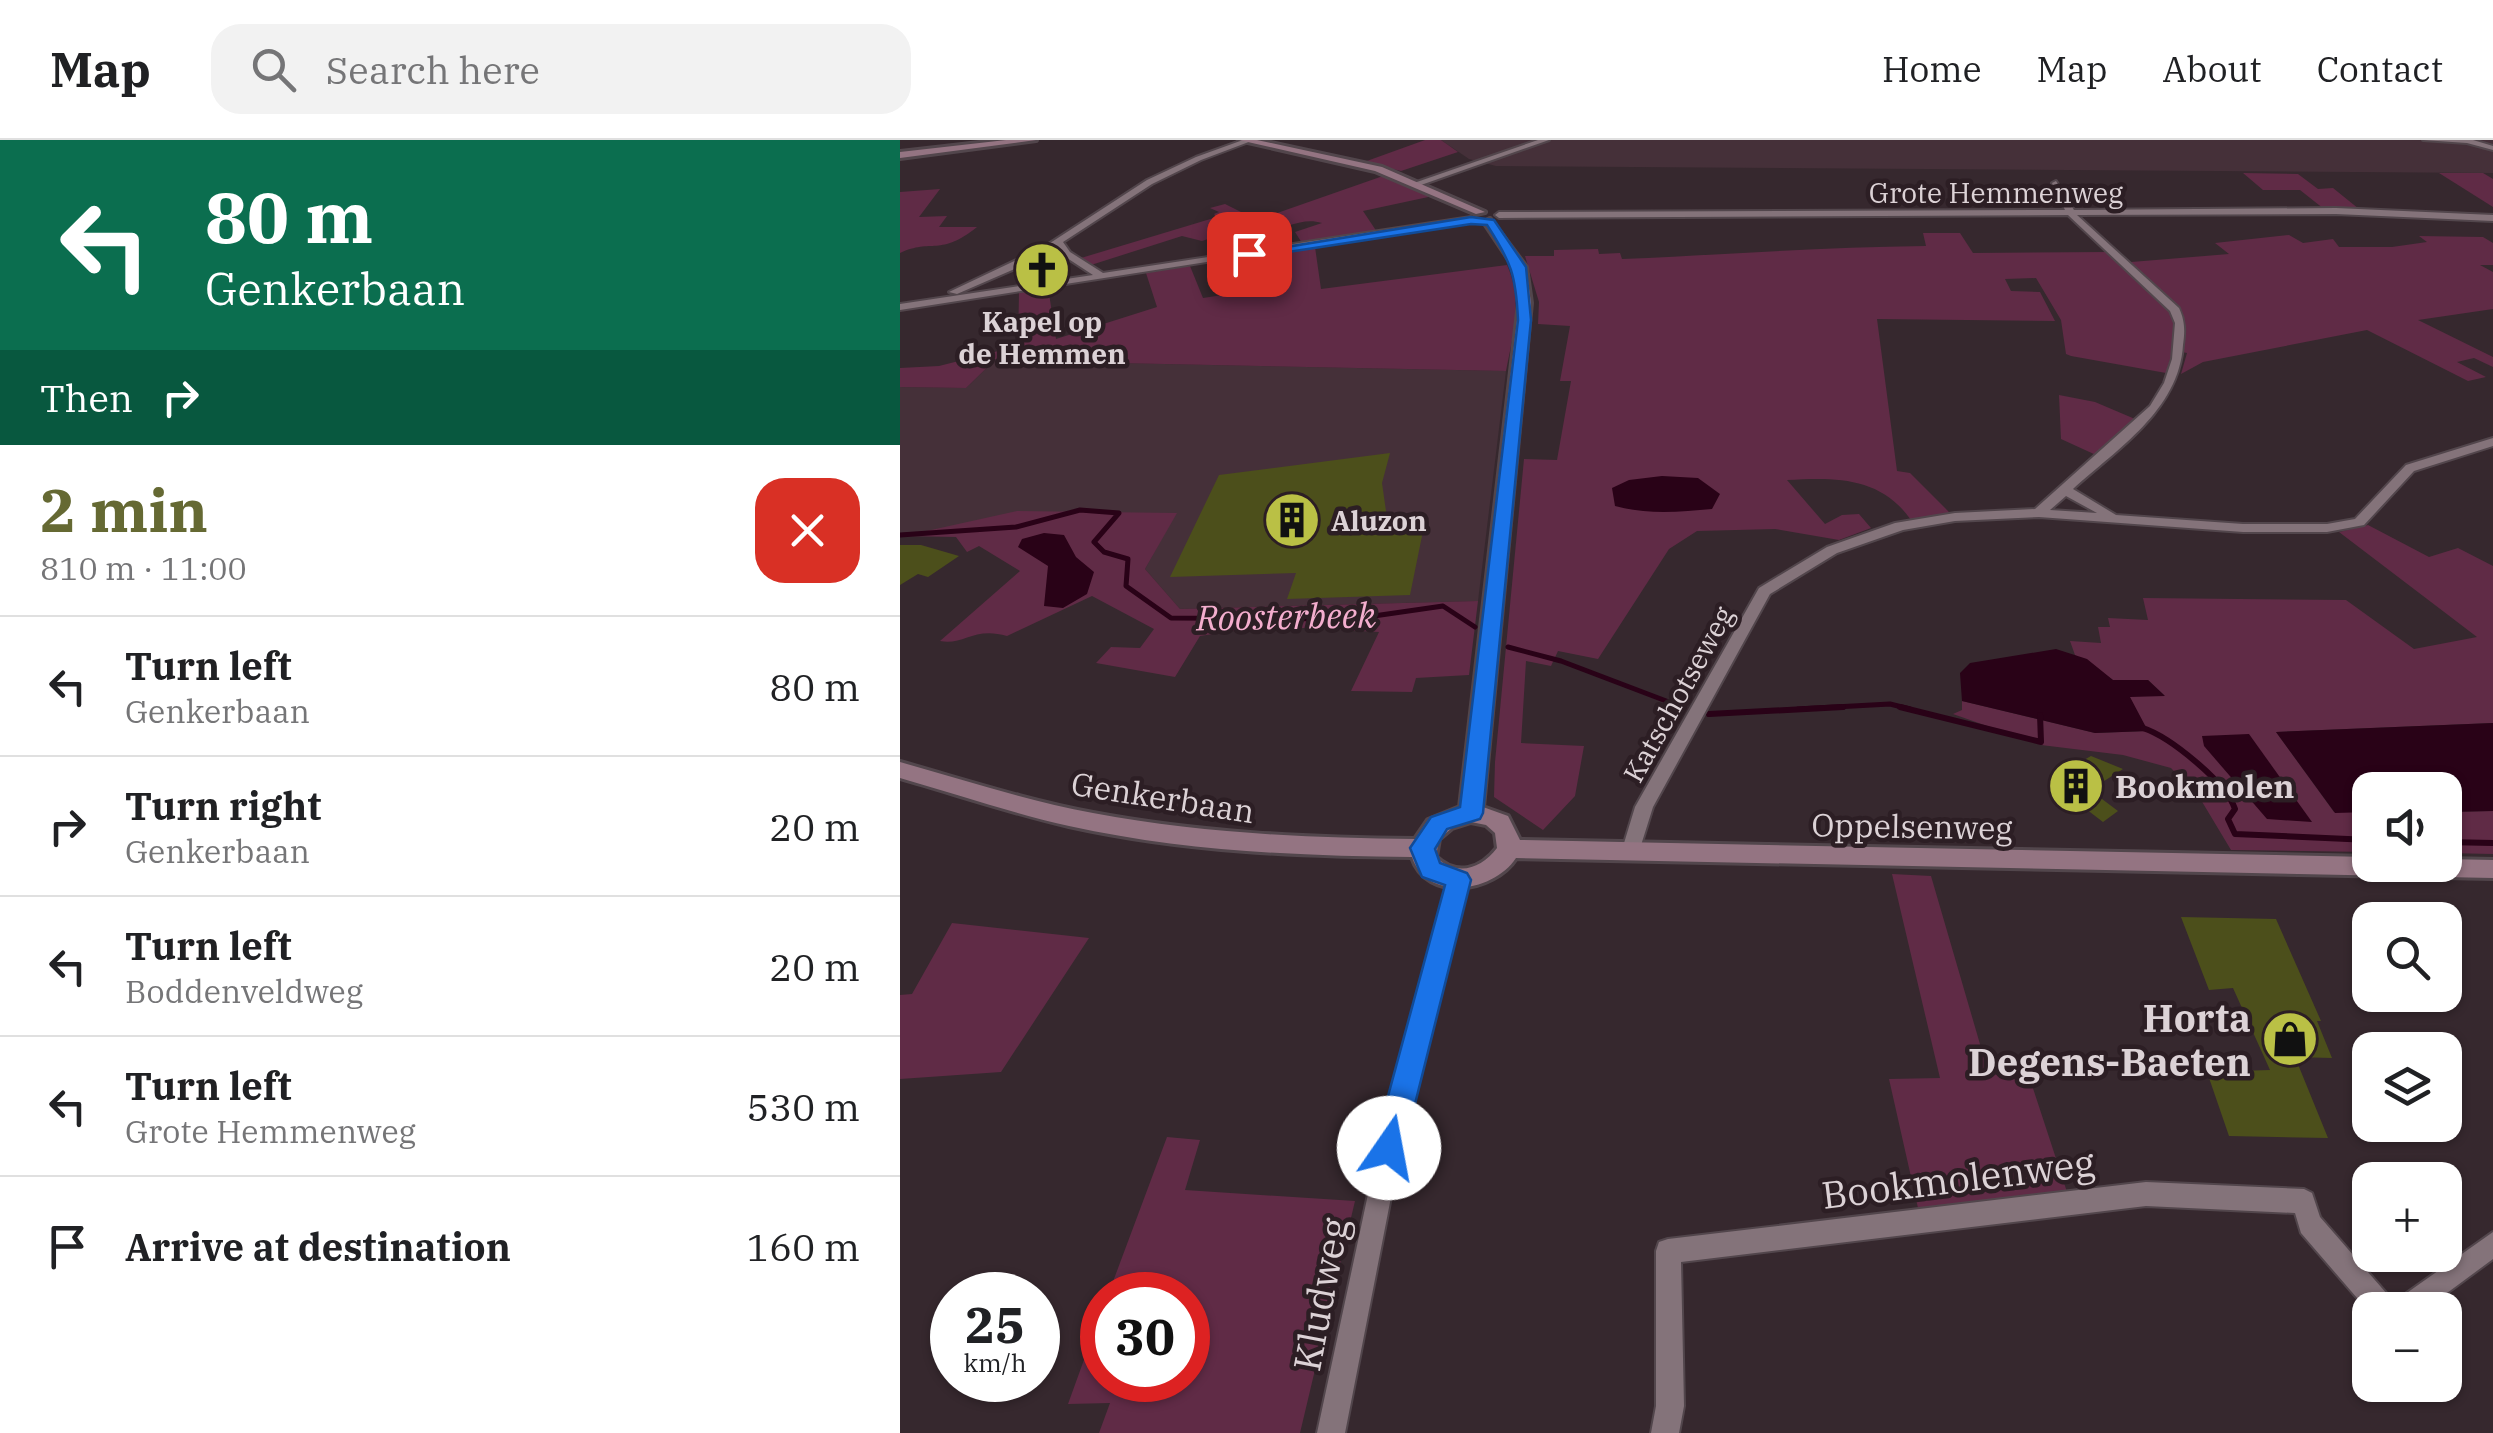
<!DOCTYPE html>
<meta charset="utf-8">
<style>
body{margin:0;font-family:"IBM Plex Serif",serif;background:#f2f2f2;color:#202124;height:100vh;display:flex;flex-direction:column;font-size:38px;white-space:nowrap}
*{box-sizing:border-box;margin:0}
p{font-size:32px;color:#757577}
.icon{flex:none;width:55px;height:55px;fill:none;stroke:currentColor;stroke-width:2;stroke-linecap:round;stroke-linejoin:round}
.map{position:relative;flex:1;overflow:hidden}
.panel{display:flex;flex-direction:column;background:#fff;width:900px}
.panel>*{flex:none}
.banner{background:#0b6e4f;color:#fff;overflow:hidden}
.tools{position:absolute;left:1452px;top:632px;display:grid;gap:20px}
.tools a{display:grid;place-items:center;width:110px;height:110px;border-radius:20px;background:#fff;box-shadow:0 2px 8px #0004;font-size:50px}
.speed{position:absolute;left:30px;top:1132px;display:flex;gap:20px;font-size:50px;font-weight:700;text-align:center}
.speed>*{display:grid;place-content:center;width:130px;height:130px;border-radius:50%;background:#fff;box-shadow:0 2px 8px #0004;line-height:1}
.speed small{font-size:25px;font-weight:400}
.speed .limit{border:15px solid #d22;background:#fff;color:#111}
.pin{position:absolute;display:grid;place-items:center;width:85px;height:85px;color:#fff;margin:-42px;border-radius:20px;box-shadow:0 5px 15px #0006}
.me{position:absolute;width:110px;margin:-55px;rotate:12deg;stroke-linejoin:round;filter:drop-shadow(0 0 8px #0008)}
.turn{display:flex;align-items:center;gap:35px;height:210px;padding:0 40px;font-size:45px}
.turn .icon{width:130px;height:130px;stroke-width:2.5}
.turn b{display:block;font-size:70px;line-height:85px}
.then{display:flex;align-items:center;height:95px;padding:0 40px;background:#0003;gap:20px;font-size:38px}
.round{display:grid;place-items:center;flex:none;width:105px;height:105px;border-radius:30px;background:#f2f2f2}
.head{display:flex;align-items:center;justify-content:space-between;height:170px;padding:0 40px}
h1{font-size:60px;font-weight:800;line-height:75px;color:#656933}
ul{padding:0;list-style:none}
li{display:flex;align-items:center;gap:30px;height:140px;padding:0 40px;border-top:2px solid #e0e0e0}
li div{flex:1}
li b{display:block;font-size:38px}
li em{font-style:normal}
header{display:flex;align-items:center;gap:60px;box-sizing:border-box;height:140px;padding:0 50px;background:#fff;border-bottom:2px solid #e0e0e0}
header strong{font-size:48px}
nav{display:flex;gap:55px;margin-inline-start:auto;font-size:35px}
.search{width:700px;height:90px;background:#f2f2f2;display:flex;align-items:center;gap:25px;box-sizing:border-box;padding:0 35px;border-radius:30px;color:#757577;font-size:38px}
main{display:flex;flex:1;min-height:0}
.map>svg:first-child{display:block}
.built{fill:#453039}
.green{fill:#602b46}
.water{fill:#290217}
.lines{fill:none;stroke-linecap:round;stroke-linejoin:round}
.stream-far1{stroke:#290217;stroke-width:5}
.stream{stroke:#290217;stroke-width:6}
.building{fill:#4c4f1b}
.street-casing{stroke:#52464c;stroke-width:4}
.secondary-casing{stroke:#52464c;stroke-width:6}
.street{fill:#84737a;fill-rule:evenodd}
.secondary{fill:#947482;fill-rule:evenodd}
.route{fill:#1a73e8;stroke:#114b97;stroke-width:2.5}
.labels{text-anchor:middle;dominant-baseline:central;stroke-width:9;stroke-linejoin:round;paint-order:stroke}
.far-street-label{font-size:28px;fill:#dcd2d6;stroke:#2c1e24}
.far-poi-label{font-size:28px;font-weight:bold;fill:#dcd2d6;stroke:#2c1e24}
.poi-label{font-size:32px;font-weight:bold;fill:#dcd2d6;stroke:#2c1e24;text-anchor:start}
.street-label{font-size:32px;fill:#dcd2d6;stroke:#2c1e24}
.water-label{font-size:35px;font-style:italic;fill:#f4aece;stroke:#2c1e24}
.near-poi-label{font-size:38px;font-weight:bold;fill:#dcd2d6;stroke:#2c1e24;text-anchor:end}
.near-street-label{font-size:38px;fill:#dcd2d6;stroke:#2c1e24}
</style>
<header>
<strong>Map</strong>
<div class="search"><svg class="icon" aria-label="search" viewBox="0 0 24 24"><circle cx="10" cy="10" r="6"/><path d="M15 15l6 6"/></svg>Search here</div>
<nav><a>Home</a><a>Map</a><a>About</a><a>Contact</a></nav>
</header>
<main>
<section class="panel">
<div class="banner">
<div class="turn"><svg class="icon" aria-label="left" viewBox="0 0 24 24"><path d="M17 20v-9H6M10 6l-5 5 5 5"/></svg><div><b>80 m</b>Genkerbaan</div></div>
<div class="then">Then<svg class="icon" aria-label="right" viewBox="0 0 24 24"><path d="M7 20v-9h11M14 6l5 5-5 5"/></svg></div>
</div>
<div class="head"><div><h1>2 min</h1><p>810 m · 11:00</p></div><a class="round" style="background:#d93025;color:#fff"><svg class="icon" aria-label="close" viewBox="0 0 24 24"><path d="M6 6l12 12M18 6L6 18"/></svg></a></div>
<ul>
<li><svg class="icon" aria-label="left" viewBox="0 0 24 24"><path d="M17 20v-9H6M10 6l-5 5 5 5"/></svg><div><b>Turn left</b><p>Genkerbaan</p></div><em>80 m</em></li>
<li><svg class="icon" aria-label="right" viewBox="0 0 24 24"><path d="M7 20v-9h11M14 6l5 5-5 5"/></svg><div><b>Turn right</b><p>Genkerbaan</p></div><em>20 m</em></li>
<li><svg class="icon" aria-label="left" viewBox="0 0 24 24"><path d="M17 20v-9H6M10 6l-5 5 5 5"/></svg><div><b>Turn left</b><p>Boddenveldweg</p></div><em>20 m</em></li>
<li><svg class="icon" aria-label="left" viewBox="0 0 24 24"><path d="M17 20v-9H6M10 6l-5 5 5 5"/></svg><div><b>Turn left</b><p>Grote Hemmenweg</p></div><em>530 m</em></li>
<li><svg class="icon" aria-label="arrive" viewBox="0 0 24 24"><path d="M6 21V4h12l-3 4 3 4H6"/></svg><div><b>Arrive at destination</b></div><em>160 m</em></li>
</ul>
</section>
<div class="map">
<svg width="1593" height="1293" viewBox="0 0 1593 1293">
<rect width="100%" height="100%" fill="#36282e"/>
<g class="built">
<path d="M541,0h1052v33l-997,-7 -27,-7z"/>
<path d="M102,213l118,4 -3,6 389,8 -28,230 -298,8 -35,-40 31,-56 -276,20v-146l66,1z"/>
</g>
<g class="green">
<path d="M525,0h16l17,12 -57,19 -37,-9z"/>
<path d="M1343,33l55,1 20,15 15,-1 26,21h-35l-24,-19h-37z"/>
<path d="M1539,33h44l10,6v28z"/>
<path d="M483,36l50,20 -70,15 14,21 -75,11 -7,-11 27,-9c-23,-7 -39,10 -60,5l4,-3 -6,-3 -58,19 -20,-5 -91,29 -10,-7 136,-41 -3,-3 5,-2 -9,-4 15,-4 32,16z"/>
<path d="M40,49l-21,28 28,-1 -8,11h38c-37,30 -45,11 -77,26v-61z"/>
<path d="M1023,93h37l13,20 136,-1 10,11 110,-9 -14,-11 74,-8 14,8 30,-4 6,8h53l35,-5 -8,-6 64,1 10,6v22h-13l13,7v37l-75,11 75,37v10l-19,-9 -17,4 29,15 -18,4 -101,-51 -164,32 -22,12 6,-21 -14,-3 -7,23 -95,-17 -5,-2 -5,-34 -25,-42 -31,1 6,12 29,1 15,29 -178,-2 20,152 13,2 41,41 -40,6c-30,-43 -74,-43 -124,-40l38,44 17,-9 17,-1 12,14 -32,12 -64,-11 -78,2 -28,18 -71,110 -40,-8 -7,15 -25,-5 -5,82 63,3 -9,50 -32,34 -49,-33 1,-35 29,-303 33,1 14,-79h-11l10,-55 -32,-2 1,-22 -14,-46h29v-6l44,-1 1,5 21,-1 2,6c102,-4 199,-12 304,-13z"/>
<path d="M415,107l6,42 186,-24c16,35 6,70 -1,106l-390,-8 3,-6 -117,-4 -36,35 -66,-1v-19l39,-2 79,-20 1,-54 29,-5 8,52 101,-32 -11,-34 44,-7 13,32 65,-10 1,-9 15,-2 -2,-25z"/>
<path d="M1159,255l36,7 40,17 -39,36 -35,-16z"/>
<path d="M117,371l160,2 -32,56 35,40 298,-8 -9,74 -53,3 -4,14 -61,-1 28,-59 -115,-6 -64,10 -25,41 -79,-14 15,-16 29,1 14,-19 -62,-33 -85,40c-33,-10 -44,10 -67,5l80,-70 -41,-25 -12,6 -11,-15 -52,-1z"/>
<path d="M1468,385l61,32 29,-9 35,18v157l-217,9 58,80h36v40l-139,-2 -30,-50 -30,-32 -48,-13 -82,-10 -88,-31 9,-4v-9l133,32 52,-2 -18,-35 35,-1 -16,-15h-35l-38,-25 -5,-14 31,2 -3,-16h12l-2,-9 40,2 -5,-22 203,2 68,49 63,-12 -138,-105z"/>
<path d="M1593,671v43l-48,-1v-41z"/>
<path d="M992,734l39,2 58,199 39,-2 39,119 -149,16 -29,-129 51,-1z"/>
<path d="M52,783l137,15 -88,134 -101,7v-84l12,-1z"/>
<path d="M267,997l33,3 -15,50 170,11 -55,232h-201l11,-30 -42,1 34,-94v70h86v-85h-80z"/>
</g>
<g class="water">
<path d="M762,336l36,2 22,16 -8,15c-32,3 -65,6 -97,-3l-3,-18 17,-8z"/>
<path d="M144,393l20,2 12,22 18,15 -7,22 -24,14 -19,-2 4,-40 -30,-19 4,-8z"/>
<path d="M1156,509l31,10 26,21h35l17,16 -35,1 18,34 -53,2 -133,-32 -2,-28 10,-10z"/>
<path d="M1593,583v88l-48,1v-22h-75v22l-35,1 -59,-81z"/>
<path d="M1349,594l63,88 -45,-3 -63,-73 -2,-10z"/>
</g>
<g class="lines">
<g class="stream-far1">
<path d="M0,395l116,-8 64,-17 39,3 -25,29 10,10 24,7 -2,27 45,32 182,1 90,-13 32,21"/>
<path d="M608,507l53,14 121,46"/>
<path d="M898,569l92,-5 20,5"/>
</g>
<g class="stream">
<path d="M1000,567l141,35 -1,-27"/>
<path d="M809,574l134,-7"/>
<path d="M1243,588c27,9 83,54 92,81l-7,10 7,15 135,6"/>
<path d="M1545,702l48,1"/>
</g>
</g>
<g class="building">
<path d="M490,313l-8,30 7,49 34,-1 -13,64 -123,4 9,-26 -126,4 49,-102z"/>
<path d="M0,405h21l38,11 -31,21 -10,-3 -18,11z"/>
<path d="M1191,616l32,13 -33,21 28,21 -15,11 -55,-42z"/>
<path d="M1281,777l95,2 45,102h-4l15,37 -37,-1 33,81 -99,-2 -22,-64 63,-2 -37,-82 -24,2z"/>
</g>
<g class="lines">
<g class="street-casing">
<g id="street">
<path d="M343,0h11l-53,20 -49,24 -89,58 7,10 33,21 368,-56 4,3 -575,90v-6l193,-29 -29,-19 -7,-10 -33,19 -67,29 -8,-2 95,-45 103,-67 49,-23z"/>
<path d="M638,0h11l-128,45 -7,-2z"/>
<path d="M1523,0h50l20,6v4l-26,-7z"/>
<path d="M1156,41l18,29 262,-2 157,7v6l-157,-7 -259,1 102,93c6,13 6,23 4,37 -4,65 -66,104 -110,144l43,26 127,9h84l28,-5 51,-54 87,-27v8l-79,25 -50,54 -37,7h-84l-204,-15 -84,4 -52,9 -66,23 -67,41 -117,213 -16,51h-14l-2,-5 14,-46 124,-219 68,-41 68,-24 60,-10 80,-4 115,-103 14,-23 8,-24 3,-36 -5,-12 -102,-96 -569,3 -4,-3 4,-3 566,-2 -13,-27zM1166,356l31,17 -47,-3z"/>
<path d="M558,732l7,3 2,5 -59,230 -63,323h-28l69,-323 63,-230 2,-5z"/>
<path d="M1246,1042l158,7 8,4 8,24 74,85 99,-70v27l-69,51h-54v3l-69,-80 -6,-20 -149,-7 -465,56 3,144 -5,27h-28l5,-27v-155l3,-9 9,-3z"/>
</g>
</g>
<g class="secondary-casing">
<g id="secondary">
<path d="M106,0h30l-136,18v-6z"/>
<path d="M339,0h18l125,27 103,45 -9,2 -101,-43z"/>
<path d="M590,79l36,48 5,36 -48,504 25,9 12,24 850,17v8h75v-6l48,1v18l-977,-20c-22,34 -89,45 -104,-1 -115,-1 -230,-6 -343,-31 -57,-13 -113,-32 -169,-48v-16c64,18 128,39 193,51 106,20 214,25 322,26l13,-19 32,-13 59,-504 -5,-36 -30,-45zM571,682l15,3 9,8 2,15c-16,21 -40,29 -61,9l3,-18 13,-11z"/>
</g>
</g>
<use href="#street" class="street"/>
<use href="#secondary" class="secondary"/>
</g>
<path class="route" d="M571,77l23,3 32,47 5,53 -48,493 -3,6 -33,10 -12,20 5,14 27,10 4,7 -67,268 -5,10 -10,4 -11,-4 -4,-10 71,-263 -23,-8 -12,-29 21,-31 29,-10 58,-487c-2,-45 -7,-58 -31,-95l-16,-1 -222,34 -6,-4z"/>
<defs>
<g id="church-disc" transform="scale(2.875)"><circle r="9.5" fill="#bac045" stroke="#2c1e24"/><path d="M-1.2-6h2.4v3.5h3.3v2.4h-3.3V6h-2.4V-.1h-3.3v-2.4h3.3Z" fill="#111"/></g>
<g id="building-disc" transform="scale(2.875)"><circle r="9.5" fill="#bac045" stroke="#2c1e24"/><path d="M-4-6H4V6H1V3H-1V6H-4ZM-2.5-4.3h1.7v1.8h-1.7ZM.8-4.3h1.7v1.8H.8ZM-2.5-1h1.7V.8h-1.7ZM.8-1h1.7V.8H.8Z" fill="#111"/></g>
<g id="shop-disc" transform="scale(2.875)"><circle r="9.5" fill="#bac045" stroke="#2c1e24"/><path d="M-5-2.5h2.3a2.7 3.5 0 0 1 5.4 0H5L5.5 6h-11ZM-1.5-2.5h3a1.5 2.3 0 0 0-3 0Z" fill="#111"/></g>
</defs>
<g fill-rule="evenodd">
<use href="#church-disc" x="142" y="130"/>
<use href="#building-disc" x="392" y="380"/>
<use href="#building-disc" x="1176" y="646"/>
<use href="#shop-disc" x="1390" y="899"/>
</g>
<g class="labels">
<g class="far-street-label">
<text x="1096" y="52">Grote Hemmenweg</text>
<text transform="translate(778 554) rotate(-61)">Katschotseweg</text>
</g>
<g class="far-poi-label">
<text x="142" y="181">Kapel op<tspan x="142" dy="32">de Hemmen</tspan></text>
<text x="431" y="380" text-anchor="start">Aluzon</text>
</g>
<g class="poi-label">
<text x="1215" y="646">Bookmolen</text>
</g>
<g class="street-label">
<text transform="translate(263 657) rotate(9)">Genkerbaan</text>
<text transform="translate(1012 686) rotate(1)">Oppelsenweg</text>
</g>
<g class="water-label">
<text transform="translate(386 476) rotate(-1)">Roosterbeek</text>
</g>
<g class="near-poi-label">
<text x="1351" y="877">Horta<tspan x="1351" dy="44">Degens-Baeten</tspan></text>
</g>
<g class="near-street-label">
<text transform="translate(1058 1038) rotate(-7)">Bookmolenweg</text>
<text transform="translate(420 1154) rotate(-79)">Kludweg</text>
</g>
</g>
</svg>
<div class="tools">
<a><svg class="icon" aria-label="sound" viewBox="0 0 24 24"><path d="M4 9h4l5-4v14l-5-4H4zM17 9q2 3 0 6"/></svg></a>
<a><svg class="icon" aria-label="search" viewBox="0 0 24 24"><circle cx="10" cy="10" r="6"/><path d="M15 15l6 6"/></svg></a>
<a><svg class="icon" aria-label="layers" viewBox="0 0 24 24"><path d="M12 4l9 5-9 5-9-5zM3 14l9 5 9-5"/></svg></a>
<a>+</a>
<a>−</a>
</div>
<div class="speed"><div>25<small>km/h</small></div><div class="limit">30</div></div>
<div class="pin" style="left:349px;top:114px;background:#d93025"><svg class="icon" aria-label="arrive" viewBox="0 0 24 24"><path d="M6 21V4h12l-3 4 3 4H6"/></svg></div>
<svg class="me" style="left:489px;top:1008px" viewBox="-20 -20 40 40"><circle r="19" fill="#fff"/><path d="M0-13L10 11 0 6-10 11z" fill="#1a73e8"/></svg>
</div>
</main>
